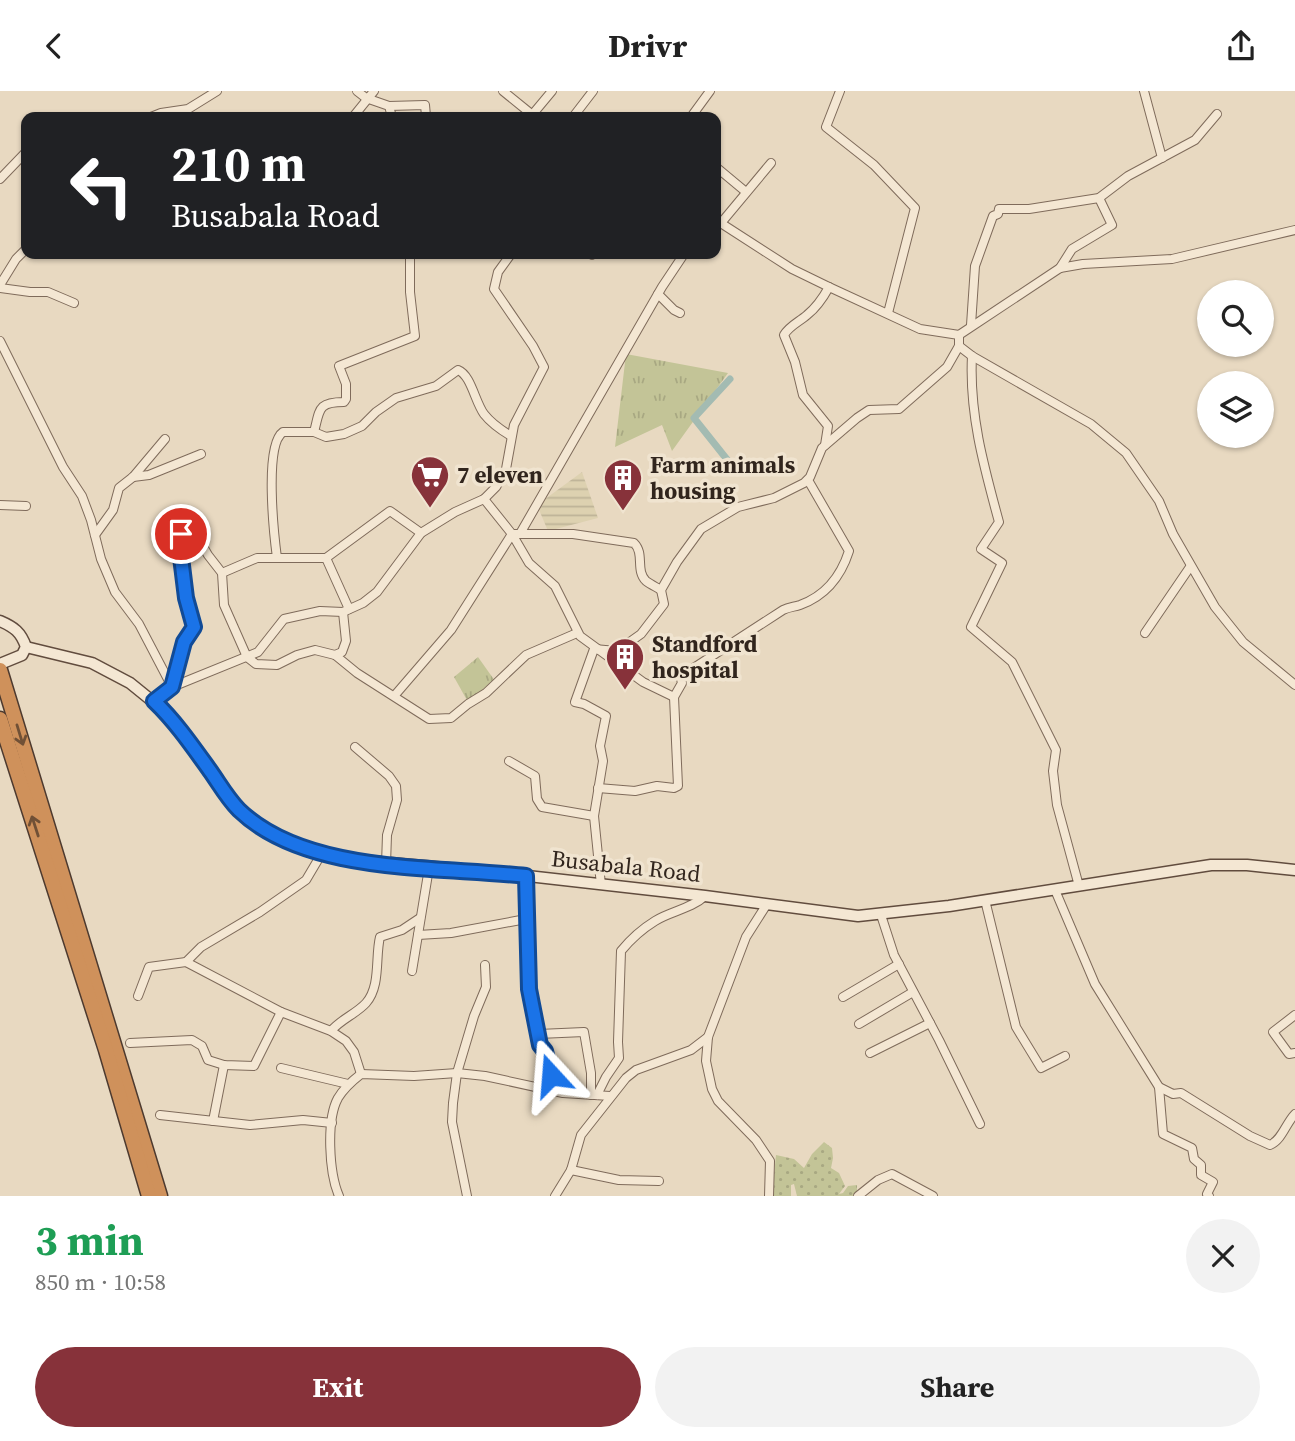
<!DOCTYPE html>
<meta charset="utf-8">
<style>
body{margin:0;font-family:"Source Serif 4",serif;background:#f2f2f2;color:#222;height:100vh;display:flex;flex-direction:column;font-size:26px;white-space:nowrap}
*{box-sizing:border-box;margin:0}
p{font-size:23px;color:#767676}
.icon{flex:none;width:38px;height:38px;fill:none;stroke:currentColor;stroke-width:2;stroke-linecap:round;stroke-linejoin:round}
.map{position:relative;height:1105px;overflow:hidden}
.details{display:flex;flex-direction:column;background:#fff;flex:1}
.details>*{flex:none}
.guide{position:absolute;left:21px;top:21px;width:700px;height:147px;border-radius:14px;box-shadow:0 2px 5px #0004;background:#202124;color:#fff;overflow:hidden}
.fabs{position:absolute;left:1197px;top:189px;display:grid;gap:14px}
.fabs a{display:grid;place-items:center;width:77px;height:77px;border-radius:50%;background:#fff;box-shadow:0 2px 5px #0004;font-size:35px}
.pin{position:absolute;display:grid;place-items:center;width:60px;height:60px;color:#fff;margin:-30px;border:4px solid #fff;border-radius:50%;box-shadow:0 2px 7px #0007}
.me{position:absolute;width:77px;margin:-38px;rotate:341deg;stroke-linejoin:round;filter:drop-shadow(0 0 5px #0008)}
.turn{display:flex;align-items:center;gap:24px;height:147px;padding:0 35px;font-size:32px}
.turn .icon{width:91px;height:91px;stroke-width:2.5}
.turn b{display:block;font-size:49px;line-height:60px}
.round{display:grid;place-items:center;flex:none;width:74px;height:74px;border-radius:37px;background:#f2f2f2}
.headline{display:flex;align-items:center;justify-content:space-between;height:119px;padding:0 35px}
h1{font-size:42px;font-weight:700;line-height:52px;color:#1e9e55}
.action{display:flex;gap:14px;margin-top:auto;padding:14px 35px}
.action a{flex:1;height:80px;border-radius:42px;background:#87323a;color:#fff;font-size:28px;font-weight:700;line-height:80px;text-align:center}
.action a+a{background:#f2f2f2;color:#222}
header{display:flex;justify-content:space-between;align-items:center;height:91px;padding:0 35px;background:#fff;font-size:32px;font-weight:700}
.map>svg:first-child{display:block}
.farmland{fill:url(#farmland-rules)}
.grass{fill:url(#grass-dots)}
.park{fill:url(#park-tufts)}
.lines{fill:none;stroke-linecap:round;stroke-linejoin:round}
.canal{stroke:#a3bbb2;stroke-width:7}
.street-casing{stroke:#7f6b5b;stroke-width:10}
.secondary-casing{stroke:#614c3e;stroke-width:13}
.highway-casing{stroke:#4d3a2f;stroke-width:17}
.street{stroke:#f4e7d3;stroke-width:8}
.secondary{stroke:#f4e7d3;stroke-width:10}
.highway{stroke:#cf915b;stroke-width:14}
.oneway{stroke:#705036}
.route-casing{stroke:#114b97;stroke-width:18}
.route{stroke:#1a73e8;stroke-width:12}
.labels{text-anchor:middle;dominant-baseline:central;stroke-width:7;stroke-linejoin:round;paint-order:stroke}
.poi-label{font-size:23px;font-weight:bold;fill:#31251d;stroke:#f0e4d0;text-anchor:start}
.street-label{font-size:23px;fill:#31251d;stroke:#f0e4d0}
</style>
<header><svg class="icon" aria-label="back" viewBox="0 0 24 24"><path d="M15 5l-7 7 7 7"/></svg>Drivr<svg class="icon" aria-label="share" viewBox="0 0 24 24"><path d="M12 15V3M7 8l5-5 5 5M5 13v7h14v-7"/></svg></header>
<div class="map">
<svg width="1295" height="1105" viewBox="0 0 1295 1105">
<defs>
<pattern id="farmland-rules" width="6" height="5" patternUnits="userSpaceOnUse" patternTransform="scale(1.75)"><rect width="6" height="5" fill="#ddd1b0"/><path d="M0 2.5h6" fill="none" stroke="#beb397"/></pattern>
<pattern id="grass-dots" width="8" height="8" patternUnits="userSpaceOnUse" patternTransform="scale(1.75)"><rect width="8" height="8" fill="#c3c497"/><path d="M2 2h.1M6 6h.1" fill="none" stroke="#a8a882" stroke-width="1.8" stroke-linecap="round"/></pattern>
<pattern id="park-tufts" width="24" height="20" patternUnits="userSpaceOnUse" patternTransform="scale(1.75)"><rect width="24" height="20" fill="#c3c497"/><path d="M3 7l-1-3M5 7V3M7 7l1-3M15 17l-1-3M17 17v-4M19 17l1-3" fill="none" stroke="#a8a882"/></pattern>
</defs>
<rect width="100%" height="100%" fill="#e8d9c1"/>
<path class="farmland" d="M582,381l16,46 -50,13 -11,-26z"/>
<path class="grass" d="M824,1051l8,6 1,10 -2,10 8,5 6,13 -6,8 4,-1 5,-7 9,-1v9l-3,2h-57l-3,-12 -3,1v11h-19l4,-41 18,4 10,9 8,-14z"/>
<g class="park">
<path d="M626,263l102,19 -56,78 -10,-26 -47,22z"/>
<path d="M478,566l17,24 -27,21 -14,-25z"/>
</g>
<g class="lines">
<path class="canal" d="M730,288l-36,39 39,49"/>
<g class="street-casing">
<g id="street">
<path d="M357,0l9,7 23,8 3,11"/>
<path d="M503,0l32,26"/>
<path d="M840,0l-14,36 48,38 41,43 -27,105"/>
<path d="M1144,0l18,67"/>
<path d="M389,15l36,-1 1,11"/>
<path d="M532,24l20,-24"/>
<path d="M111,26h15"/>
<path d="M151,26l10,-4 27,-4 29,-18"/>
<path d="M353,26l21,-26"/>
<path d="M573,26l20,-26"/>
<path d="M691,26l19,-26"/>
<path d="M716,76l30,25"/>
<path d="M0,88l26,-27"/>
<path d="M716,129l76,49 37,18 91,42 39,6 101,-67 23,-4 89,-5 123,-29"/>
<path d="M721,132l50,-60"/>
<path d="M551,163h2"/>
<path d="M592,164l1,-1"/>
<path d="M1060,177l12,-19 40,-24 -13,-27"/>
<path d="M0,194l16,-26 10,-10"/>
<path d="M0,197l30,4h18l26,11"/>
<path d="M658,203l16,16 6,3"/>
<path d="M971,234l4,-59 18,-50 5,-2 1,-5h30l70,-11 29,-22 67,-36 22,-26"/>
<path d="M0,250l63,126 19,29 9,24 10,39 14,33 24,32 33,63 -18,13"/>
<path d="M959,255l13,10 119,68 35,29 33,48 14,33 42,73 28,35 52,43"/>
<path d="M972,265c-3,58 12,111 27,166l-18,27 21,14 -31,64 41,35 44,88 -3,21 4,34 22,81"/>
<path d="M314,341c6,-22 3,-30 30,-30l2,-3v-15l-7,-18 76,-30 -5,-44v-38"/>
<path d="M825,354l3,-19 -25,-31 -8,-33 -11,-27c5,-9 15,-13 23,-20 10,-8 16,-17 22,-28"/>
<path d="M133,386l16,-2 52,-21"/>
<path d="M484,408l28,35 17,29 26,23 25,50 63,46 31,15 8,-14 -1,-4 8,-8 94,-61c6,-3 11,-3 17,-5 25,-9 41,-29 49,-54l-41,-71"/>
<path d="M0,414l26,1"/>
<path d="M521,441l141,-245 22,-33"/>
<path d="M95,444l18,-25 6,-22 14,-11 32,-38"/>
<path d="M277,467c-3,-23 -13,-113 6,-126h31l12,5 18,-3 18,-8 14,-14 20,-14 40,-12 22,-16c13,5 17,32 26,44 7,9 17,16 27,22"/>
<path d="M326,467l64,-47 31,22"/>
<path d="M222,482l35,-15h69l23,51"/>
<path d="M1145,542l45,-66"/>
<path d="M335,564l7,-3 4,-11 -3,-29"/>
<path d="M172,596l12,-45 10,-15 -8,-29 -7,-57 2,-7 9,-10 18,31 14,18 2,32 23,52 9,7 21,1 20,-10 18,-5 20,5 22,18 72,46 22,-1 17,-14 18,-11 40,-38 51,-22"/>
<path d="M172,596l86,-35 26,-33 36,-8 23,1 20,-9 14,-11 44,-59 34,-21 29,-13 12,-12 10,-18 8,-44 30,-58 -11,-21 -39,-57 4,-17 13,-18"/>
<path d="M395,604l56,-65 61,-96h61l61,9c11,11 1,27 12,38 4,3 10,6 15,9"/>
<path d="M355,656l34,29 7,10 1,14 -10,35 -1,29"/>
<path d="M509,670l26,15 2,23 5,8 52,9"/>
<path d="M598,697l37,3 22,-5 17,2 4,-2 -4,-89"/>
<path d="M601,794l-7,-69 9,-55 -3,-15 6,-30 -22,-12 -9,-2 19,-53 23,2 24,-17 23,-30 -3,-14 16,-28 24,-33 37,-22 36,-9 30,-15 6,-6 12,-29 35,-30 12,-8 30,-1 48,-42 12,-21v-11"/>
<path d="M1055,799l40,94 64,103 4,47 29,14 2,11 7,6v10l12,7 -6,12 2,2"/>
<path d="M985,809l31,127 25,41 24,-12"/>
<path d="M767,813l-21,33 -38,100 -2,24 6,28 6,12 38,39 14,21 -1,35"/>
<path d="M881,824l13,40 45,85 41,84"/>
<path d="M526,828l3,70 11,56c10,12 11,29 10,44"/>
<path d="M418,844l33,-2 75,-14v-43"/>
<path d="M186,871l95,50 50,19 15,10 8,11 7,22"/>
<path d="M412,880l17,-103"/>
<path d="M138,905l11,-29 37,-5 15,-15 59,-35 46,-32 16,-27"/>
<path d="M843,906l56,-33"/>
<path d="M1295,924l-22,17 16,22 6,-1"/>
<path d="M859,933l54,-32"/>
<path d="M331,940c10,-12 25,-17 35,-28 15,-17 9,-46 14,-66l22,-7 18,-12"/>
<path d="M539,943l45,-2 7,41v22"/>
<path d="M130,952l62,-3 10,6 6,14 16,5 30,1 27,-54"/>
<path d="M870,962l60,-30"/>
<path d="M281,977l67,16"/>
<path d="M1159,996l14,7 8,-1 69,43 20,9c12,-5 16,-22 25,-31"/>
<path d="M597,1004l9,-18 13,-19 -1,-16 3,-91c9,-11 21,-22 34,-30 16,-10 36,-12 50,-25"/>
<path d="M160,1024l90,10 53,-5 29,3"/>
<path d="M213,1030l11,-56"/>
<path d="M571,1079l48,10 40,1"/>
<path d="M339,1105c-10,-23 -13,-76 -1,-98 6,-10 14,-17 23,-24l53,2 43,-3 28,3 78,17 47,3"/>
<path d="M467,1105l-15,-74 1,-19 4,-30 17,-57 12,-29 -1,-22"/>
<path d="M555,1105l16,-26 10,-35 45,-57 10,-8 55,-20 17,-13"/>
<path d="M858,1105l20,-16 14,-6 41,22"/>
</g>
</g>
<g class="secondary-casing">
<g id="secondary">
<path d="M0,530c14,6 21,11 26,26l-4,8 -22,9"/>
<path d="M26,556l66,16 38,20 37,30 62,86 16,16 23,17 34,16 55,12 144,13 204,23 153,20 91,-10 262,-41h36l48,5"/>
</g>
</g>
<g class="highway-casing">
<g id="highway">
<path d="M0,579l160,526"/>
<path d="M0,628l106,331 43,146"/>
</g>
</g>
<use href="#street" class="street"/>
<use href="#secondary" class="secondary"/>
<use href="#highway" class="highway"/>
</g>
<defs><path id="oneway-shaft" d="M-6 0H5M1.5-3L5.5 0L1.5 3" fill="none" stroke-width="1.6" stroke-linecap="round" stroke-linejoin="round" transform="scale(1.75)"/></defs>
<g class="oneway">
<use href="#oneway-shaft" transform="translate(20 644) rotate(73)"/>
<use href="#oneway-shaft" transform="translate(35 735) rotate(-108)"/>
</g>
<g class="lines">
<g class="route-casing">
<path id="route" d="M181,443l-2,7 7,57 8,29 -10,15 -12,45 -18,14c22,21 39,46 57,71 9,13 17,27 28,38 67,65 200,56 287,66l3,113 11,56 5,6 6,24"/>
</g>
<use href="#route" class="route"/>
</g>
<defs>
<g id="supermarket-pin" transform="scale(2.0125)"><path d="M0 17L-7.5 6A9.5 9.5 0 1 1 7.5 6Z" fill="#87323a" stroke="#f0e4d0"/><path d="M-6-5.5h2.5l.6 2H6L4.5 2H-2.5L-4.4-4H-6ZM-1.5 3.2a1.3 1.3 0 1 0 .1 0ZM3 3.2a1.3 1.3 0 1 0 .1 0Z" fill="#fff"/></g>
<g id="building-pin" transform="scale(2.0125)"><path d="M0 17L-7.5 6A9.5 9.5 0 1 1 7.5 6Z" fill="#87323a" stroke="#f0e4d0"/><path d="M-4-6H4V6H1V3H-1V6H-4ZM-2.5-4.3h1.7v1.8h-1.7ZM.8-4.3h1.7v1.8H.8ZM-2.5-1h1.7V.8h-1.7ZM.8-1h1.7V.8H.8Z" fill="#fff"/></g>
</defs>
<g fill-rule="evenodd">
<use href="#supermarket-pin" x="430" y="384"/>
<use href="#building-pin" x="623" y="387"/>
<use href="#building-pin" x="625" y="566"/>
</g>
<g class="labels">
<g class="poi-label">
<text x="650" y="374">Farm animals<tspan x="650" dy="26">housing</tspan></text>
<text x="457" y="384">7 eleven</text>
<text x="652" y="553">Standford<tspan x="652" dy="26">hospital</tspan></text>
</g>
<g class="street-label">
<text transform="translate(626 775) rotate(6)">Busabala Road</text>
</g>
</g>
</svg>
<div class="fabs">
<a><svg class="icon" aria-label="search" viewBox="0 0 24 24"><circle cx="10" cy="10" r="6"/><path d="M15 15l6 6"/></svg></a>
<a><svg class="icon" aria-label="layers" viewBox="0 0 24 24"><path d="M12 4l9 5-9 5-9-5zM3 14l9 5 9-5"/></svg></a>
</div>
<div class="pin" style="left:181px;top:443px;background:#d93025"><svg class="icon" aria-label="arrive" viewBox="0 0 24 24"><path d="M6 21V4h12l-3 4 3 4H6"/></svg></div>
<svg class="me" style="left:551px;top:984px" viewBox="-20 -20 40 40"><path d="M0-17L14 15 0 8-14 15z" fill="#1a73e8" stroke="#fff" stroke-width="4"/></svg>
<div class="guide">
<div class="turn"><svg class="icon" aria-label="left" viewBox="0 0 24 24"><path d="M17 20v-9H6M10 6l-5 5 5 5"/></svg><div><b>210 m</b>Busabala Road</div></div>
</div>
</div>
<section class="details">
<div class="headline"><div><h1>3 min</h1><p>850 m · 10:58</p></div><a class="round"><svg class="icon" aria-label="close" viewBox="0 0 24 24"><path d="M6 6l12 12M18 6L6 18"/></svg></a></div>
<div class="action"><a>Exit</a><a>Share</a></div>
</section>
